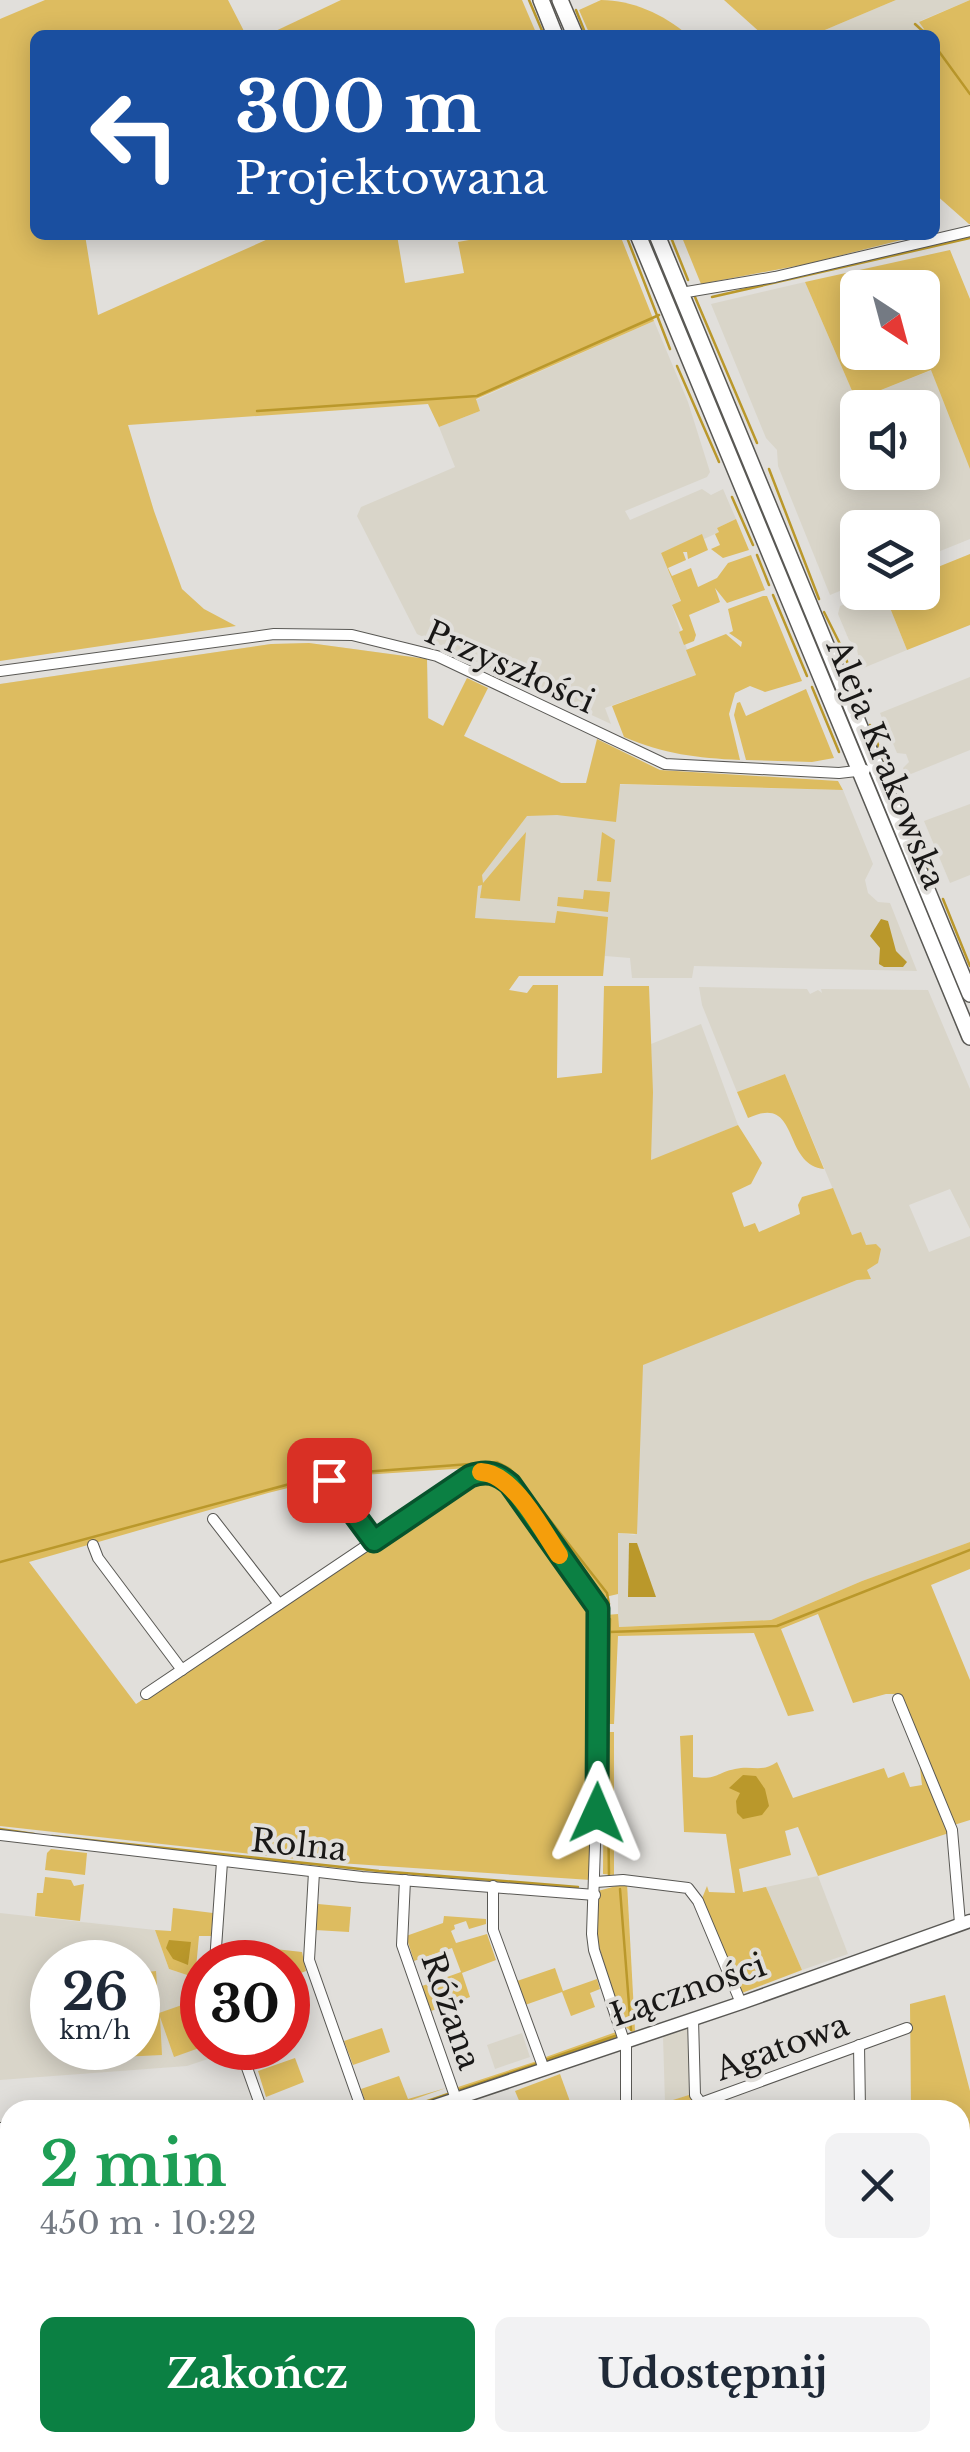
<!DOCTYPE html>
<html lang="pl">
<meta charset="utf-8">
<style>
body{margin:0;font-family:"Libre Baskerville",serif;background:#f2f2f3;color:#1f2937;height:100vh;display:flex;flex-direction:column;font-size:38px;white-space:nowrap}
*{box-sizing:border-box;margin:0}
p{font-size:32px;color:#747a83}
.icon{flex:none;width:55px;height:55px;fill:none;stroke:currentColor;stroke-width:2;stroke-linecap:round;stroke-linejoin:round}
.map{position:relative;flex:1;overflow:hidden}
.side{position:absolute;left:0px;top:2100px;width:970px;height:352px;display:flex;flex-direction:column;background:#fff;border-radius:30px 30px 0 0;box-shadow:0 5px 25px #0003}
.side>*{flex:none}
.hud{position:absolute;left:30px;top:30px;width:910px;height:210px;border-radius:15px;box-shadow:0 5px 25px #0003;background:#1a4fa0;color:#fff;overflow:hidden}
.needle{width:65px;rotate:144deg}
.tools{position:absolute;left:840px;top:270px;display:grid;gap:20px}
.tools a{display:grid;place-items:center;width:100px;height:100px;border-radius:15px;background:#fff;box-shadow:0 5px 25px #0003;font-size:50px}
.speed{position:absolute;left:30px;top:1940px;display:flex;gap:20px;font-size:50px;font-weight:700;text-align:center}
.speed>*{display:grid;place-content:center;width:130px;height:130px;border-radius:50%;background:#fff;box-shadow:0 5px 25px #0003;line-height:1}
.speed small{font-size:25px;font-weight:400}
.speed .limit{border:15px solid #d22;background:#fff;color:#111}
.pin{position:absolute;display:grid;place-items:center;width:85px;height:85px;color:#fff;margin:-42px;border-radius:20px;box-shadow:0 5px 15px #0006}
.me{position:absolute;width:110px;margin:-55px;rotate:1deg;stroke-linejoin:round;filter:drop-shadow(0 0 8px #0008)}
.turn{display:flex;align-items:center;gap:35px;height:210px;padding:0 40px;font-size:45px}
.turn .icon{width:130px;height:130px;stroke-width:2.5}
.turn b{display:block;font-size:70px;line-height:85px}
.round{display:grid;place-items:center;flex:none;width:105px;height:105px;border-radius:15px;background:#f2f2f3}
.summary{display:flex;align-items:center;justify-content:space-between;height:170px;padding:0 40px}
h1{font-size:60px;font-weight:700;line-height:75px;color:#1e9e55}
.cta{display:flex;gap:20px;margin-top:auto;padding:20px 40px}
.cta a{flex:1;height:115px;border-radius:15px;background:#0b8043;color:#fff;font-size:40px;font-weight:700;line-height:115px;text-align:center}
.cta a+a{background:#f2f2f3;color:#1f2937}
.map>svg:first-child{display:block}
.built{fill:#d9d5c9;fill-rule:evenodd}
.green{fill:#ddbc60;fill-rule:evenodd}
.water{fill:#ba982b}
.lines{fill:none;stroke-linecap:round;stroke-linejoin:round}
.stream{stroke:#ba982b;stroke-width:2.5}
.minor-casing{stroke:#595854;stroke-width:12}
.tertiary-casing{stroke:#595854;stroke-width:15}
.primary-casing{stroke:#595854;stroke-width:18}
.minor{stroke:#fff;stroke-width:10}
.tertiary{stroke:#fff;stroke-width:12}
.primary{stroke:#fff;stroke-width:15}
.route-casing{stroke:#07532c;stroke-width:25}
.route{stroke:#0b8043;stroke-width:18}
.slow{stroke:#f59e0b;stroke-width:18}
.labels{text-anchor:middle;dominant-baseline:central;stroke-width:8;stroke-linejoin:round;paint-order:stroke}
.street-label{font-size:32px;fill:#191817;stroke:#e1dfdb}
</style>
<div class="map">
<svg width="970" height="2452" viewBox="0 0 970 2452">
<rect width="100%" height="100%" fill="#e1dfdb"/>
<g class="built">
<path d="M896,0h74l-50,21 5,8 -14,6h-98z"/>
<path d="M805,282l51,118 114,-45v184l-47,19 -1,-30h-64l-1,56 -27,11 -52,-129 -1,-16 -11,-12 -55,-134zM858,408h64v64h-64z"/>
<path d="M654,321l34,81 22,70 -3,5 -82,34 5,9 72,-31 9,6 12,-6 13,30 -19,9 2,4 -4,2 -11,5 -2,-4 -41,18 20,49 -9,4 24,69 -91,33 6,16 -194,-90 -60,-118 4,-9 94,-40 -16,-40 41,-16 -4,-11z"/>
<path d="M875,592l9,1 23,57 -46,19 -5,-24 -7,-5 -11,-26 2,-8z"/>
<path d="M309,643l118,16 2,60 132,64 282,7 30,74 -8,16 3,13 10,9 12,1 27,68 -223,-5 -2,12h-60l-2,-20 -25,-2 -2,20h-85l-40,59 27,56 147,-15 -1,-32 50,-20 37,101 -87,36 -8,203 214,-84 13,-2 -85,-204 -48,18 -35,-87 -3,-18 108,2 3,5 8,-4 4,3 -1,-4 107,1 42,99v140l-20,-40 -41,16 20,47 41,-16v306l-108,39 -91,39 -153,7v-94l18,2 -131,-78 -188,9 -317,56v-838l271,-40z"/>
<path d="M970,677v73l-64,26 -3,-8 6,-6 -3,-8 -9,-1 -17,-40z"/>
<path d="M970,804v71l-20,8 -26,-62z"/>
<path d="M818,1876l30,78 -46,16 -36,-83z"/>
<path d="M0,1913l155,17 14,39 30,10 3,8v61h22l2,5 -39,13 -187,14zM52,1962h86v86h-86z"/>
<path d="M690,2027l2,67 -27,9 -2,-67z"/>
<path d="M522,2033l8,24 -35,12 -8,-24z"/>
</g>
<g class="green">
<path d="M45,0h183l18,35h-211v200h50l13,80 179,-80h120l8,48 59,-10 -6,-31 22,-4v-3h140l34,86 -178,78 4,12 -41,16 -11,-23 -300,21 26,86 28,78 22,20 32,17 -236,35v-642z"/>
<path d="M341,0h181l15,35h-270z"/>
<path d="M601,0c31,0 62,14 87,35h-98l-11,-25z"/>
<path d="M724,0h172l-83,35h-50z"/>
<path d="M970,0v224h-1l-34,-30v-159h-24l13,-6 -5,-7z"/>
<path d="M681,235h225l3,3 -102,26 -106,20z"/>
<path d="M950,250l20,49v170l-39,-99 -75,30 -51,-118zM858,288h64v64h-64z"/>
<path d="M736,519l13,31 -26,8 -12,-9 9,-4 -5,-11 4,-2 -2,-4z"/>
<path d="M702,534l6,16 -20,9 -1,-7h-4l3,8 -18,8 4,8 19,-8 7,19 19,-9 11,-15 23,-8 14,35 -38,13 -12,-15 5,14 -31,13 7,20 -2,6 -10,4 -5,-13 4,-2 -11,-25 9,-4 -20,-48z"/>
<path d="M970,554v71l-63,25 -23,-57 38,-1 1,-19z"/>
<path d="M763,596h4l35,85 -37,11 -15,-6 -15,7 -6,21 11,46c-43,-2 -76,-6 -116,-23l-12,-31 84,-31 -10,-25 40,-16 15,13 1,-5 -13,-9 4,-2 -5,-22z"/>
<path d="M309,643l118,16 1,59 15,8 24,-48 21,10 -24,48 97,47h25l11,-44 63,31 178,11 5,9 -223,-6 -4,38 -59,-7 -30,1 -45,59 1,8 43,-51 -6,69 -40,-3 2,-13 -4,1 -3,32 80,5 2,-12 51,6 -5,59h-84l-10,14 18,3 6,-8h25l-1,93 45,-5 2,-87h45l4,106 -2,68 87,-35 24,38 -11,21 -19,9 12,34 11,-4 4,9 41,-18 -2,-9 4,-8 31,-9 19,47 9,-3 5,13 10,-1 5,5 -3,14 -11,7 4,9 -14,1 -214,85 -6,169 -19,-1v61l-21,5 -89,-122 -6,-6 -18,-4 -152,10 -64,16 -239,69 107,142 339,-225 14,2 13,11 92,125 -3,263 -267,-18 -324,-36v-1142l271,-40z"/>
<path d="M806,689l28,69 -22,4 -66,-2 -12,-45 3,-12 3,-1 6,14z"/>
<path d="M602,832l13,8 -4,42 -14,-1z"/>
<path d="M584,890l26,2 -2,20 -51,-6 1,-9 25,2z"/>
<path d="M785,1074l39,95c-43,-5 -23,-76 -76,-51l-11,-26z"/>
<path d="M970,1542v27l-39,16 39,95v140l-16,5 -54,-131h-14l-33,9 -35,-89 -37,15 33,82 -26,5 -34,-83 -136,3 -4,88h-9l1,-109 12,-1 1,13 152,-7 91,-39z"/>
<path d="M604,1732h10v143l-11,-1z"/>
<path d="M693,1735v42c26,3 22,-4 42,-8 17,-4 27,4 42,-7l16,36 91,-30 4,10 16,-6 6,15 12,-2 -2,-17h3l26,65 -131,43 -20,-49 -13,4 6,24 -52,14 4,23 23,-5 36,83 -60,23 -41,-92 6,-15 2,6 26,1 -9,-59 -42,-2 -4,-96z"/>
<path d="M51,1849l36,4 -2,22 -40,-5 2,-17z"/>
<path d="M45,1877l26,3 3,6 10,-2 -4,37 -45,-5 2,-23h6z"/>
<path d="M627,1883l8,148 -3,1 -9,-7 -26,-85 1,-49z"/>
<path d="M318,1904l33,3 -2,25 -34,-2z"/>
<path d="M173,1908l40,5 -2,23h-12l-3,32 3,11 -30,-10 -14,-39 16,1z"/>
<path d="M444,1916l42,3v5l-17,5 -3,-8 -12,4 1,4 -4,2 5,12 31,-9 9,26 -34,13 8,24 -39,14 -9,-25 39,-14 -9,-24 -38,13 -8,-25 37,-13z"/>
<path d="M275,1949l27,3 4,19 -18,7v-16h-26l-1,-5 14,1z"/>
<path d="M555,1968l8,23 34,-12 3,10 -10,4 5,14 -24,9 -9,-24 -37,13 -8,-24z"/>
<path d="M156,1971l3,42 43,-15v49l-28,10 -14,-40 2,38 -42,2 -1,-9h19v-75z"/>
<path d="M945,1995l25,96v355l-25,6h-150l20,-5v-4l145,-1v-332h-49l-1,-106z"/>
<path d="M382,2028l8,24 -37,13 -9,-24z"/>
<path d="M616,2032l2,6 -72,26 -3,-6z"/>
<path d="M295,2058l9,24 -38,15 -8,-26z"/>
<path d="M537,2061v6l-79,27 -3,-6z"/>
<path d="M560,2074l12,33 -49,3 -8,-19z"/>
<path d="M399,2076l9,23 38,-11 -63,22h-15l-7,-21z"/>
<path d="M692,2094v16h-51z"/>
<path d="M10,2173v65l-7,3 -3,-67z"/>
<path d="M10,2264v178l146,1 -4,9h-95l-1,-3 -56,3v-184z"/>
<path d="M219,2443h109v9h-145z"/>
<path d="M336,2443h137l1,9h-137z"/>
<path d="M592,2443h57l2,9h-58z"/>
</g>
<g class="water">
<path d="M881,919l7,2 8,30 11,11 -4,5h-19l-5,-3 1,-16 -10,-12z"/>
<path d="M629,1543h8l19,54h-28z"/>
<path d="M743,1775l13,1 9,13 4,17 -7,9 -19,4 -6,-6 -1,-12 4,-8 -11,-5z"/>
<path d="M169,1940l22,2 -3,23 -15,-6 -7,-11z"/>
</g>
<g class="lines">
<g class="stream">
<path d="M529,0l14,33"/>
<path d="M576,10l10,25"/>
<path d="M915,24l12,11"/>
<path d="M935,46l35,48"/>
<path d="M626,235l44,114"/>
<path d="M670,235l18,45"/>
<path d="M695,297l62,146"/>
<path d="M712,297l258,-59"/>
<path d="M677,366l42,96"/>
<path d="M257,411l220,-15 182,-81"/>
<path d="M769,469l50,130"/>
<path d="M732,497l21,48"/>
<path d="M757,555l12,30"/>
<path d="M773,595l34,81"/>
<path d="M824,612l19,38 19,55"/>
<path d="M812,687l27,65"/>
<path d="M870,725l23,57"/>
<path d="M909,819l23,55"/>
<path d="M943,899l27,67"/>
<path d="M0,1562l323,-87 174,-13 13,7 97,124 2,11"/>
<path d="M609,1632l168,-6 193,-76"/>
<path d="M607,1722l3,-103"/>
<path d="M607,1735l2,140"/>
<path d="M0,1829l34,5"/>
<path d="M52,1836l327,35 199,16"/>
<path d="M620,1889l11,141"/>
<path d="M546,2060l69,-24"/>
<path d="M459,2090l77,-26"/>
<path d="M401,2110l47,-16"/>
<path d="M443,2110l18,-6"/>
<path d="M960,2362l10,-3"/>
</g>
<g class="minor-casing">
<g id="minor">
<path d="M681,293l94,-16 195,-46"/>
<path d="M0,671l274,-37 78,1 85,21 228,108 174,9 26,-3"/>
<path d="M329,1480l45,61"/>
<path d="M213,1519l66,85"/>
<path d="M93,1545l5,13 84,112"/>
<path d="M146,1694l324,-218 17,-4 15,5 97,131v120l-7,206 2,16 32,97v63"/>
<path d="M898,1699l54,131 8,93"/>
<path d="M0,1835l362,42 233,18"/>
<path d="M314,1872l-5,88 53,150"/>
<path d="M405,1880l-3,65 54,154"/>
<path d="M596,1882l27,-2 65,8 10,13 43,102"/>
<path d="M493,1886v44l51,139"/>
<path d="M215,1962l7,-100"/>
<path d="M693,2019l2,76 6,8 206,-75"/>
<path d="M859,2045l1,65"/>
<path d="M240,2048l22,62"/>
<path d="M0,2128l10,-1"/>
<path d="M538,2442l1,10"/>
<path d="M657,2442l1,10"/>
<path d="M333,2444l1,8"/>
<path d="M50,2450v2"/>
<path d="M967,2452l3,-1"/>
</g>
</g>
<g class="tertiary-casing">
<g id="tertiary">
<path d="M423,2110l318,-107 229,-82"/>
<path d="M0,2255l10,-1"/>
</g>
</g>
<g class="primary-casing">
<g id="primary">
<path d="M541,0l14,35"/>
<path d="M560,0l15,35"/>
<path d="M638,235l332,802"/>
<path d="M657,235l313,759"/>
</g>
</g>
<use href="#minor" class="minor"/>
<use href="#tertiary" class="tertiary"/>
<use href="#primary" class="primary"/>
</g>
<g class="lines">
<g class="route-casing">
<path id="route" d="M329,1480l45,61 96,-65c17,-6 27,-3 40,8l88,124 -1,205"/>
</g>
<use href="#route" class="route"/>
<path class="slow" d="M481,1472c32,1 61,58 78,83"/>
</g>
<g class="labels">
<g class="street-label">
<text transform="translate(510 667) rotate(24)">Przyszłości</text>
<text transform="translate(886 764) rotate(68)">Aleja Krakowska</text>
<text transform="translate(299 1845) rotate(6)">Rolna</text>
<text transform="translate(688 1990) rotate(-19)">Łączności</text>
<text transform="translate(451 2011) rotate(71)">Różana</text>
<text transform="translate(782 2047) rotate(-20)">Agatowa</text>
</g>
</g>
</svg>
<div class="tools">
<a><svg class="needle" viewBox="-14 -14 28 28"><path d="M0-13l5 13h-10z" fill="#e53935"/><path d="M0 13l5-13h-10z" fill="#747a83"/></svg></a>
<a><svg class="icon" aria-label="sound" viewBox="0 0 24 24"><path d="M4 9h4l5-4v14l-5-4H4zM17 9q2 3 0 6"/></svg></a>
<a><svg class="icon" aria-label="layers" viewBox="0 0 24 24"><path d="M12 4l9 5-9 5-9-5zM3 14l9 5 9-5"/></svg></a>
</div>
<div class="speed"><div>26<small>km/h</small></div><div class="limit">30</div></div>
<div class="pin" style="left:329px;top:1480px;background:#d93025"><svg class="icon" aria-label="arrive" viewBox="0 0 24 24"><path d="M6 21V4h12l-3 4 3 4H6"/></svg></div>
<svg class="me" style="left:597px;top:1813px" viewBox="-20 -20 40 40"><path d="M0-17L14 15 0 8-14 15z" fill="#0b8043" stroke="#fff" stroke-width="4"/></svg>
<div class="hud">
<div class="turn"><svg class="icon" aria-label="left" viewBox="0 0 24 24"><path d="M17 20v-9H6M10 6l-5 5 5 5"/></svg><div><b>300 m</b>Projektowana</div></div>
</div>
<section class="side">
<div class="summary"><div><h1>2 min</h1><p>450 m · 10:22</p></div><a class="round"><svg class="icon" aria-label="close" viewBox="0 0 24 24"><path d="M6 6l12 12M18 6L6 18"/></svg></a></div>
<div class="cta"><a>Zakończ</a><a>Udostępnij</a></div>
</section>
</div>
